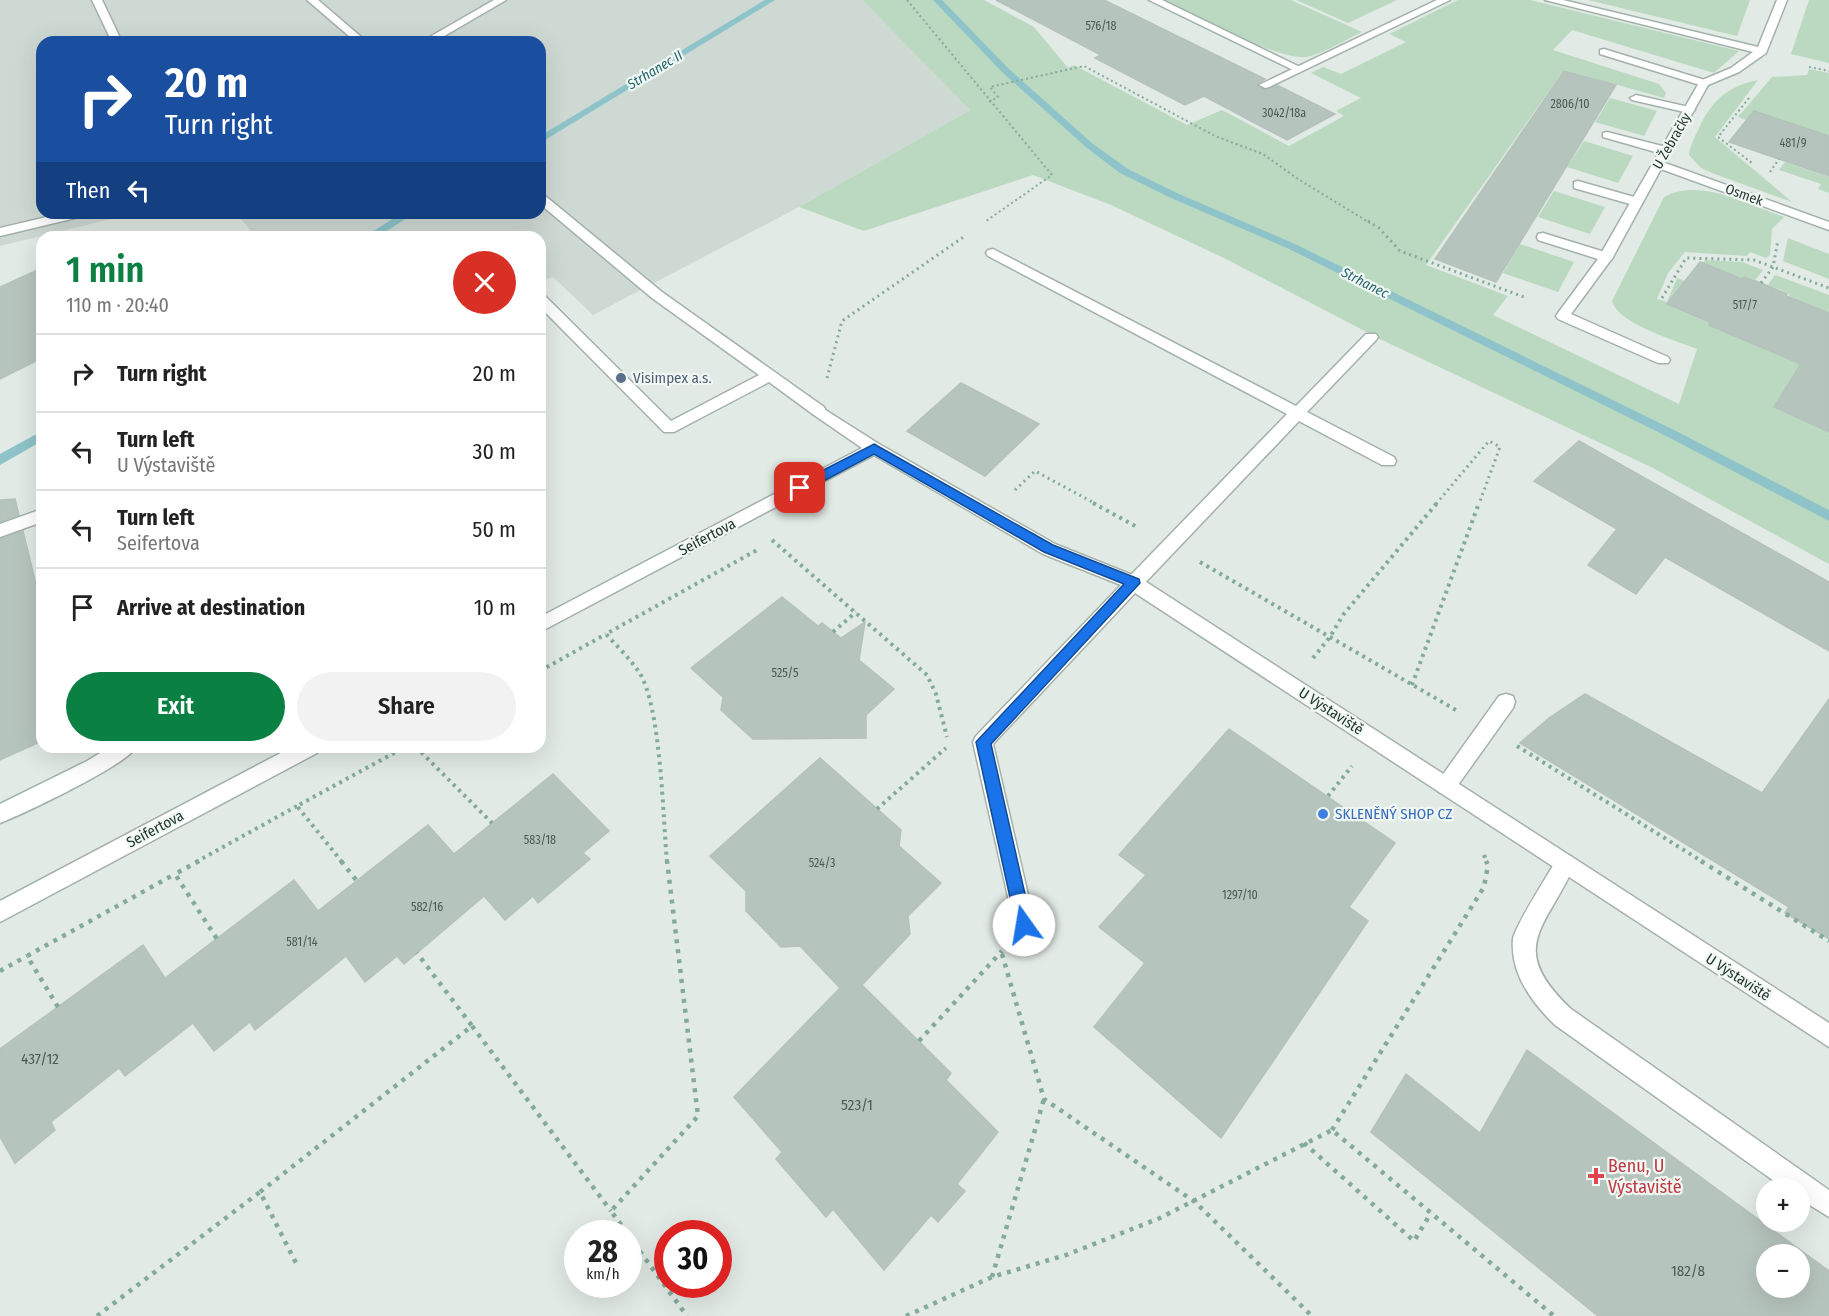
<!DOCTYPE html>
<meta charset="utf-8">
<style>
body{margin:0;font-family:"Fira Sans Condensed",sans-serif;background:#f2f2f2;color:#222;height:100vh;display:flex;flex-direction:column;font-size:22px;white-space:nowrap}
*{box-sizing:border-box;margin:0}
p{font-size:20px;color:#767676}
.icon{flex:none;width:33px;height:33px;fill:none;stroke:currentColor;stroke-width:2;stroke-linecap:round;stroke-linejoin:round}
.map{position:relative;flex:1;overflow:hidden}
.sheet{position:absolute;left:36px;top:231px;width:510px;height:522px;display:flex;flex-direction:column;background:#fff;border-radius:18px;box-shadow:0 6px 24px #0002}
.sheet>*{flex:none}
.banner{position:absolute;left:36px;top:36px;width:510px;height:183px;border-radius:18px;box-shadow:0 6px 24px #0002;background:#1a4fa0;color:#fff;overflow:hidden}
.fabs{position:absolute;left:1756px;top:1178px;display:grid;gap:12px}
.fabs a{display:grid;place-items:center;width:54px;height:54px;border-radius:50%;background:#fff;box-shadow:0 6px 24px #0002;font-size:30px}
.speed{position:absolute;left:564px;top:1220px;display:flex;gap:12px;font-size:30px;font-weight:700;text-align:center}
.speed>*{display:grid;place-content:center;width:78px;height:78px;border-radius:50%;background:#fff;box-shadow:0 6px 24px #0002;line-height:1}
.speed small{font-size:15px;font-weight:400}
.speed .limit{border:9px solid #d22;background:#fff;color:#111}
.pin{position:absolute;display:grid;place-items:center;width:51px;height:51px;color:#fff;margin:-26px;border-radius:12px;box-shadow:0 3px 9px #0006}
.me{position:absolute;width:66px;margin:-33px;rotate:347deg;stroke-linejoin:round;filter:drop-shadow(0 0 4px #0008)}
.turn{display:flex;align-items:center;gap:21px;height:126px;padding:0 30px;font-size:27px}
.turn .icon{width:78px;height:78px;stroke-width:2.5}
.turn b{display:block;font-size:42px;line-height:51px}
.then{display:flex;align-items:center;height:57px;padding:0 30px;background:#0003;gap:12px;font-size:22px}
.round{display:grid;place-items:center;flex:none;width:63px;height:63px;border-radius:32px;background:#f2f2f2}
.head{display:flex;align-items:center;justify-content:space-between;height:102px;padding:0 30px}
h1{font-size:36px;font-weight:600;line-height:45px;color:#0b8043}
.button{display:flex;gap:12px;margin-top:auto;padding:12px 30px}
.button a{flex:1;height:69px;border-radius:36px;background:#0b8043;color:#fff;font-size:24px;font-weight:600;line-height:69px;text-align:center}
.button a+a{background:#f2f2f2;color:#222}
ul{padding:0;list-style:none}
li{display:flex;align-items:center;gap:18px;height:78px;padding:0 30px;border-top:2px solid #e0e0e0}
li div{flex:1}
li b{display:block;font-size:22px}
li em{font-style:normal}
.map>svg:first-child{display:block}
.built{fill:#cfd9d4}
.green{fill:#bbd9c1}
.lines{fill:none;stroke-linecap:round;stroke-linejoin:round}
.stream{fill:#8ec4c9;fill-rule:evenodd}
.building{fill:#b6c4be;stroke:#b4c2bb;stroke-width:1.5;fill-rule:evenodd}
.service-casing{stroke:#a4b1ab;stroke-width:3}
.minor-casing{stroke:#a4b1ab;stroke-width:3}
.path-far3{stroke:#84aa9c;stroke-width:2;stroke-dasharray:2 3;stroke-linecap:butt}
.path-far2{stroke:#84aa9c;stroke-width:3;stroke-dasharray:2 4;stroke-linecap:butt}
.path-far1{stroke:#84aa9c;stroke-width:4;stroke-dasharray:3 4.5;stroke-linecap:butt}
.path{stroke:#84aa9c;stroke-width:4.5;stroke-dasharray:4 6;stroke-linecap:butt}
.service{fill:#fff;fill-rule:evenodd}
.minor{fill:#fff;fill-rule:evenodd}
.route{fill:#1a73e8;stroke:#114b97;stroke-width:1.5}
.service-dot{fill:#5c6f8a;stroke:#f1f7f3;stroke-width:2}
.shop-dot{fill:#3f7fe0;stroke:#f1f7f3;stroke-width:2}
.health-dot{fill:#e0444e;stroke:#f1f7f3;stroke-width:2}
.labels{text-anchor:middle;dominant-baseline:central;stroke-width:4.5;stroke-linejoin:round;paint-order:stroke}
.number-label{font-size:12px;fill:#485b54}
.far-water-label{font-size:14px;font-style:italic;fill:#24666e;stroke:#f1f7f3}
.far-street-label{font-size:14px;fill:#233831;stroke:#f1f7f3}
.service-label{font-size:15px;fill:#4e5e75;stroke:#f1f7f3;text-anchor:start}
.street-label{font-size:15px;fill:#233831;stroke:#f1f7f3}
.shop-label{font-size:15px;fill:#366cbe;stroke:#f1f7f3;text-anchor:start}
.near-number-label{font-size:15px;fill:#485b54}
.near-health-label{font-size:18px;fill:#be3a42;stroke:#f1f7f3;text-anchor:start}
</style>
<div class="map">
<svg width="1829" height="1316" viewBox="0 0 1829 1316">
<rect width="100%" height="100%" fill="#e1eae5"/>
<path class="built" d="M0,0h862l108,110 -171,97 -206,108 -40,-38 -13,5v-45h-284l-20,-24h304v-171h-498v171h94l-136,33z"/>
<g class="green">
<path d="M862,0h122l50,27 34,41 6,-3 113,60 35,-15 67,36 55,-30 -8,-5 25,-13 -50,-25 12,-6 18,7 65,-32 -17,-8 69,-34h72l209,51 -25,22 -142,-43 -19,20 106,34 7,9 -2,5 -100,-28 -138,195 82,31 -15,19 186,89 18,-55c-22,-9 -79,-25 -85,-48l52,-104c36,-20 85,8 120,20l-12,12 -2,26 -4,3 -16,-6 -3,4 -62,-4 -17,21 -11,26 10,3 10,-24 11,4 120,79 -30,49 51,22v132l-178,-97 -269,-127 -156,-81 -115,-54 -78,-30 -169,56 -65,-24 171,-97z"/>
<path d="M1164,0h127l71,32c-15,7 -41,23 -56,25 -30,3 -111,-42 -142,-57z"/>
<path d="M1296,0h101l-49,23z"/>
<path d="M1588,0h162l-13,36z"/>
<path d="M1809,0h20v63l-38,-9z"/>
<path d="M1809,69l20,4v63l-75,-25 -8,9 -8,-3 34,-40 35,-2z"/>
<path d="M1758,80l-43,57 77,65 -80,-29 -11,-5 -12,-13c1,-10 6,-18 10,-27 13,-28 29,-42 59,-48z"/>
<path d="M1610,98l47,13 -13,25 -49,-14z"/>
<path d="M1584,141l49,15 -15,27 -51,-16z"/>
<path d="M1785,162l44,15v16l-11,-4 3,-5 -42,-14z"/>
<path d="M1554,191l51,16 -15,27 -52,-17z"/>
<path d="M1788,238l41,16v25l-46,-18z"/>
<path d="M1520,244l54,18 -16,30 -55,-19z"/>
<path d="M1705,260l37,2 21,8 -8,10 -9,-3 -2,2 -41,-16z"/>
<path d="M1775,275l54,20v18l-41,-16 2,-3 -22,-9z"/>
</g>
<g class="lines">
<g class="stream">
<path d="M765,0h10l-235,143v-7z"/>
<path d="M933,0h9l66,68 85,76 35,25 51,25 116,50 379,186 155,80v11l-163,-85 -379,-188 -116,-50 -51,-25 -33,-25 -85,-76z"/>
<path d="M402,213h13l-38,24h-13z"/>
<path d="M42,431v10l-42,24v-11z"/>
</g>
</g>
<g class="building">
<path d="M996,0h108l161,79 -8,5 7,6 13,-5 58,29 -48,26 -83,-44 -19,9 -90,-47 6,-3z"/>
<path d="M1564,71l52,14 -120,197 -61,-23z"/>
<path d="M1754,111l75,25v40l-100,-34z"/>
<path d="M1700,262l42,17 2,-2 17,6 26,11 -1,2 43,17v119l-55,-25 27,-43 -92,-39 1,-3 -43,-18z"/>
<path d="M42,268v90l-42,21v-92z"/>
<path d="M961,383l78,41 -54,52 -78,-45z"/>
<path d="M1579,441l250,141v69l-164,-94 -29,37 -48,-29 29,-36 -83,-48z"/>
<path d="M15,499l4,16 -19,7v-22z"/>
<path d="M23,531l19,78v132l-42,19v-221z"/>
<path d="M782,597l36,29 4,-3 19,15 24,-16 -6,38 35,29 -28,26v23l-113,1 -32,-29 2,-13 -32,-29z"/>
<path d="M1585,694l177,99 67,-94v240l-44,-26 4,-6 -269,-164 29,-25z"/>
<path d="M1229,729l166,114 -46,64 19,14 -147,217 -127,-111 51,-64 -46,-36 47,-52 -27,-20z"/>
<path d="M820,758l81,72 -2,16 42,37 -33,33 2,18 -48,51 89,88 -5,7 52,52 -41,52 8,7 -27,31 -7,-7 -47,55 -51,-61 -7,8 -50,-58 6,-7 -48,-55 106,-109 -40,-42 -19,1 -35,-36v-20l-36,-35z"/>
<path d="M553,774l56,57 -26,22 7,6 -52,44 -5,-7 -28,24 -21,-24 -80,68 -7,-8 -32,26 -19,-26 -91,74 -5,-8 -36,29 -21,-28 -68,53 -6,-8 -68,54 4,8 -40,33 -15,-26v-88l143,-104 22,33 129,-98 24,31 110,-86 26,29z"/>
<path d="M1527,1050l302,221v45h-231l-227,-184 35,-58 74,59zM1767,1254h33v33h-33z"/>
</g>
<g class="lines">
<g class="service-casing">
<g id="service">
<path d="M92,0h10l20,42h-10z"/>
<path d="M307,0h11l49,42h-11z"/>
<path d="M494,0h12l-72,42h-13z"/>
<path d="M1149,0h13l142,69 -5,3 -4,-1z"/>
<path d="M1604,49l104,32 2,2 -2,2h-8l-100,-31v-4z"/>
<path d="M1636,95l57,13 2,2 -6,3 -57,-13 -2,-2z"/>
<path d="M1607,132l63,16 2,3 -6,4 -63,-18v-4z"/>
<path d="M1578,181l63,18 2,3 -6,4 -63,-18v-6z"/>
<path d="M540,194l4,1 118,97 162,115 2,4 -2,4h-10l-45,-33 -95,50h-10l-124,-125v-12l5,1 126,125 88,-46 -107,-77 -112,-94z"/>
<path d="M64,213h22l-2,3 -84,20v-8z"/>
<path d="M1543,233l68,21 2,3 -42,57 97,43 2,3 -2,3h-10l-100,-44 -2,-3 2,-3 40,-54 -60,-19 -1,-3 1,-3z"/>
<path d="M993,249l303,157 70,-72h10l2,3 -2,3 -69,72 87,45 2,4 -2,4h-12l-83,-44 -159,167 -6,2 -6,-2 -3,-5 3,-5 159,-164 -299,-158 -2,-3 2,-3z"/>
<path d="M42,509v13l-42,15v-13z"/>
<path d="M1506,694l7,2 2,6 -2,6 -60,84 -7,3 -7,-3 -3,-6 3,-6 60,-84z"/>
<path d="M110,747h26c-9,18 -113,67 -136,76v-19l87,-43z"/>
<path d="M1565,854l7,3 3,7c-28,64 -70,83 -4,145l258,181v27l-29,-18v-11h-16l-229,-163c-23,-22 -45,-52 -42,-86 2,-13 36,-66 45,-82z"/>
</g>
</g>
<g class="minor-casing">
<g id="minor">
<path d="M1437,0h13l-181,87 -4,1 -6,-3z"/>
<path d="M1545,0h18l195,47 19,-47h10l-21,53 -27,19 -31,13 -43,78 164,59v8l-168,-61 -48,88 -2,3h-10l-2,-3 101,-176 31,-13 22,-16z"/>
<path d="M819,406l60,38 176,100 85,34 689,445v24l-694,-454 -142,151 42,181 -3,7 -8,3 -8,-3 -43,-190 3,-6 145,-151 -78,-31 -169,-99 -334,177v-15l322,-169 -48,-33 -2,-4z"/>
<path d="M292,747h28l-3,6 -317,169v-21z"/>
</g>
</g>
<g class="path-far3">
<path d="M907,0l145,175 -66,46"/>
<path d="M1809,67l20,4"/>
<path d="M1749,98l-31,39 34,26"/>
<path d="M989,102l9,-5 -8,-10 94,-21 131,70 48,18 35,25 72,44"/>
<path d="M1770,172l9,-13"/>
</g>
<g class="path-far2">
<path d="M1368,221l11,7 21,23 124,46"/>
<path d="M1761,283l12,-16 5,-27"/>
<path d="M1662,298l24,-40 68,2 75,28"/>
<path d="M827,378l15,-57 123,-85"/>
<path d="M1015,490l20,-19 61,33"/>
<path d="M1436,504l53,-63 11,6 -21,57"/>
</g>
<g class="path-far1">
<path d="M1093,503l46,25"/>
<path d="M772,540l155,135 9,19 11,43"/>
<path d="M1200,562l256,148"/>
<path d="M833,632l23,-20"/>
<path d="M1313,658l17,-21 13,-22 94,-112"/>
<path d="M540,671l66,-37"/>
<path d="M1412,685l67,-182"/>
<path d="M1517,746l186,116"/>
<path d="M416,747l76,76"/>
<path d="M1328,796l24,-30"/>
<path d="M877,809l69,-61"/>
<path d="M1484,855l3,7"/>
<path d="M196,862l101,-56"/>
<path d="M342,862l-45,-56 108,-59"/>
<path d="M667,862c-4,-43 -6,-157 -28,-190 -9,-13 -22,-26 -33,-38l151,-84"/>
</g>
<g class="path">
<path d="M199,861l-24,13 42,65"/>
<path d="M341,861l16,20"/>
<path d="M1701,861l128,80"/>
<path d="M1002,954l42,145 151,103 117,114"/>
<path d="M0,971l27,-15"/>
<path d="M58,1007l-31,-51 148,-82"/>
<path d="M472,1026l139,185"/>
<path d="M919,1041l83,-90"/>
<path d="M1332,1130l152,-243 4,-22 -2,-4"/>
<path d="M1304,1143l110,98 17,-28"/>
<path d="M260,1192l212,-166 -55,-73"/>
<path d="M627,1233l-16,-22 87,-95 -31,-255"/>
<path d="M628,1235l59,81"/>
<path d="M992,1277l52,-178"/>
<path d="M97,1316l163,-124 36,71"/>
<path d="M906,1316l86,-39 74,-22 94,-37 172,-88 222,186"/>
</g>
<use href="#service" class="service"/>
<use href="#minor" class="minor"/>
</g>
<path class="route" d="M874,444l179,101 86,34 1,4 -149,161 41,181 -2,6 -6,2 -6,-2 -2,-6 -40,-183 148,-158 -80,-32 -170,-98 -69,37h-9v-7z"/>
<circle class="service-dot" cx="621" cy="378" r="6"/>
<circle class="shop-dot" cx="1323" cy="814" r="6"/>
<path class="health-dot" d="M1593 1167h6v6h6v6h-6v6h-6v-6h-6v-6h6z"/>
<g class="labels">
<g class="number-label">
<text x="1101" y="26">576/18</text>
<text x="1570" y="104">2806/10</text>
<text x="1284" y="113">3042/18a</text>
<text x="1793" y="143">481/9</text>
<text x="1745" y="305">517/7</text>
<text x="785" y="673">525/5</text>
<text x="540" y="840">583/18</text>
<text x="822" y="863">524/3</text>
<text x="1240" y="895">1297/10</text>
<text x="427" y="907">582/16</text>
<text x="302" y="942">581/14</text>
</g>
<g class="far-water-label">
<text transform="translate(655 70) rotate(-31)">Strhanec II</text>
<text transform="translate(1365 283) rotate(27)">Strhanec</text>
</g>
<g class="far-street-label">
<text transform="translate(1672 141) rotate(-60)">U Žebračky</text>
<text transform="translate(1744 195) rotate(20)">Osmek</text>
</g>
<g class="service-label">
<text x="633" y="378">Visimpex a.s.</text>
</g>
<g class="street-label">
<text transform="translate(707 537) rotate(-28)">Seifertova</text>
<text transform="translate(1331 711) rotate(33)">U Výstaviště</text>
<text transform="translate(155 829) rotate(-28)">Seifertova</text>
<text transform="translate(1738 977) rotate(33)">U Výstaviště</text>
</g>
<g class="shop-label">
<text x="1335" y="814">SKLENĚNÝ SHOP CZ</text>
</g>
<g class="near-number-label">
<text x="40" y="1059">437/12</text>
<text x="857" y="1105">523/1</text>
<text x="1688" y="1271">182/8</text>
</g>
<g class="near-health-label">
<text x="1608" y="1166">Benu, U<tspan x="1608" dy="21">Výstaviště</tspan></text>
</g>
</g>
</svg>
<div class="fabs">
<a>+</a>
<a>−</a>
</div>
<div class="speed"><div>28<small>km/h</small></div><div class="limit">30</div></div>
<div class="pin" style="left:800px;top:488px;background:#d93025"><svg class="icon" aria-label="arrive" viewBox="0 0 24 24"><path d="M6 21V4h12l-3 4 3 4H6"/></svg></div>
<svg class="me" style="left:1024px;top:925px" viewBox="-20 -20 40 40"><circle r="19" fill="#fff"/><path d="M0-13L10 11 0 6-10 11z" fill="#1a73e8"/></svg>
<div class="banner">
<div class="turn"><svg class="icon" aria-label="right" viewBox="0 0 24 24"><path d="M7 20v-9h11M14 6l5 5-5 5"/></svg><div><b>20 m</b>Turn right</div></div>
<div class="then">Then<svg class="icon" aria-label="left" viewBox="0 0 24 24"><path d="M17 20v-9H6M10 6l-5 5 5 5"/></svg></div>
</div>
<section class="sheet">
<div class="head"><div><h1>1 min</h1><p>110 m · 20:40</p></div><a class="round" style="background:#d93025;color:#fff"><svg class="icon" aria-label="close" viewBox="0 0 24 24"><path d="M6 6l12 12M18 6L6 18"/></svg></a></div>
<ul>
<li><svg class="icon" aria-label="right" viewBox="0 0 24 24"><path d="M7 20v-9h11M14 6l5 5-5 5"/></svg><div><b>Turn right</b></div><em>20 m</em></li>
<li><svg class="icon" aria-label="left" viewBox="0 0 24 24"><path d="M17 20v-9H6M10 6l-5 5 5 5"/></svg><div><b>Turn left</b><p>U Výstaviště</p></div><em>30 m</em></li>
<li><svg class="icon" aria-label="left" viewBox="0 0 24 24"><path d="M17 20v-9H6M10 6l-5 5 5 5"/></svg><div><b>Turn left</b><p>Seifertova</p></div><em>50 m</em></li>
<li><svg class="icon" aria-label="arrive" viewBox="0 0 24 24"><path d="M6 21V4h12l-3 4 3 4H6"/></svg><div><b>Arrive at destination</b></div><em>10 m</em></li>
</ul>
<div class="button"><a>Exit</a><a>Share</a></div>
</section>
</div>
